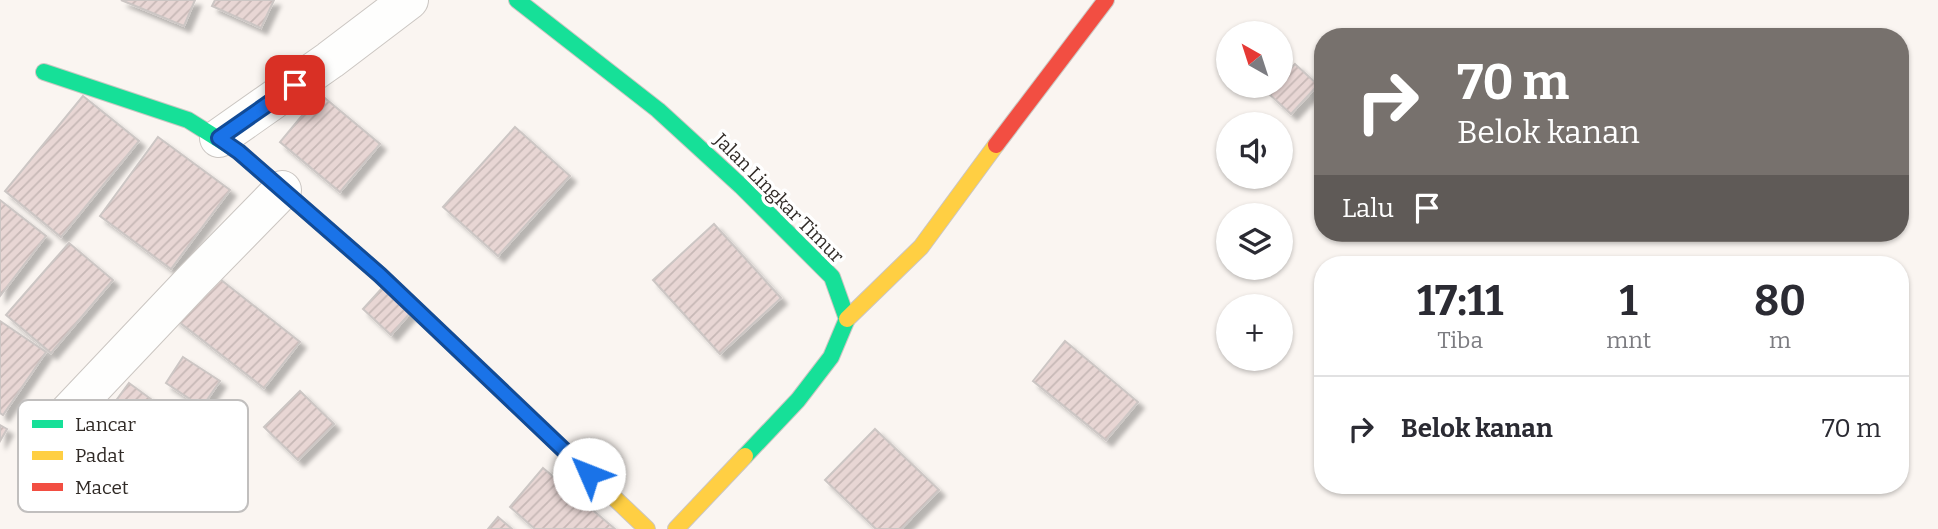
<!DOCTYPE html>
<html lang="id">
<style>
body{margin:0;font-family:Bitter,serif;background:#f2f2f3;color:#2b2b33;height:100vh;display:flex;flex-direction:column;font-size:26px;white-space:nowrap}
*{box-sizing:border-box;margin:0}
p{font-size:23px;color:#7c7c81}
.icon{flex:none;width:38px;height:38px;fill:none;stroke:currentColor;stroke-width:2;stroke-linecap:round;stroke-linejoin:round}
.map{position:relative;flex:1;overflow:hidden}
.drawer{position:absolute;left:1314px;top:256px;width:595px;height:238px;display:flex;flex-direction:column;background:#fff;border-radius:28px;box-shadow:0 2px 5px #0004}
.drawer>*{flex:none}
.guide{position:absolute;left:1314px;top:28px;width:595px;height:214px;border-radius:28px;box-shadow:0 2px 5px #0004;background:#77716d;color:#fff;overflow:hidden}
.needle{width:46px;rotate:321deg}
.controls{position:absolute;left:1216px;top:21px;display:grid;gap:14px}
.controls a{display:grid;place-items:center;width:77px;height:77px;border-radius:50%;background:#fff;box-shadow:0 2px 5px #0004;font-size:35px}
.pin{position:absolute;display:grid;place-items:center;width:60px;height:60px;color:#fff;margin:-30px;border-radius:14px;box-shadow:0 4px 10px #0006}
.me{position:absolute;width:77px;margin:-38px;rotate:314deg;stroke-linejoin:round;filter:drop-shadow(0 0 5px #0008)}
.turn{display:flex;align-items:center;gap:24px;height:147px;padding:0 28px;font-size:32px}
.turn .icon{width:91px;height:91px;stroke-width:2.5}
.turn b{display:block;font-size:49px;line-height:60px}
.then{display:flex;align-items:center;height:66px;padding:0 28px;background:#0003;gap:14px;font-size:26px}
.eta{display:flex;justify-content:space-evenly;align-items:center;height:119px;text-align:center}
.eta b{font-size:42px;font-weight:700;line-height:49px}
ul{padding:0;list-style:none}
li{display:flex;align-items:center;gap:21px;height:105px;padding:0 28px;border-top:2px solid #e1e1e2}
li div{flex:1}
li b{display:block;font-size:26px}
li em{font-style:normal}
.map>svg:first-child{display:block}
.building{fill:url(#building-hatch);stroke:#ccc6c4;stroke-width:2;filter:url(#shadow)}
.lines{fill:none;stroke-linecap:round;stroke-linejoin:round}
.street-casing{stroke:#cbc6c2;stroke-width:40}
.fast-casing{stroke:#cbc6c2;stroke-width:18}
.slow-casing{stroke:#cbc6c2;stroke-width:18}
.jam-casing{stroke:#cbc6c2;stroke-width:18}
.street{stroke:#fefefd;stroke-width:38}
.fast{stroke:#16e098;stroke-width:16}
.slow{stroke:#ffcf43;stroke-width:16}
.jam{stroke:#f24e42;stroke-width:16}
.route-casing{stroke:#114b97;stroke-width:18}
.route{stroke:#1a73e8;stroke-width:12}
.labels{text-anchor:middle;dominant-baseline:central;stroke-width:7;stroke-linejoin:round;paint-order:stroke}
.street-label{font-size:19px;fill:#302a26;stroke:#fff}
.key{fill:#fff;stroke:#c1bfbe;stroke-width:2}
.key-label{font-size:19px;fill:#302a26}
</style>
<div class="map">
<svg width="1938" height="529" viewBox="0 0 1938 529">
<defs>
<pattern id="building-hatch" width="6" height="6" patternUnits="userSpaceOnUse" patternTransform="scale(1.75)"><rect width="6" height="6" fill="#e8d6d4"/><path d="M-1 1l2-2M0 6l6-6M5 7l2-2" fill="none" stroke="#c7b8b6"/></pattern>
<filter id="shadow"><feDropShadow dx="6" dy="6" stdDeviation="2" flood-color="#0004"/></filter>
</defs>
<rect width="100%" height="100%" fill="#faf5f1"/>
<g class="building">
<path d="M121,0h74l-11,26z"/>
<path d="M215,0h59l-13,28 -49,-22z"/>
<path d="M1295,64l23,21 -27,29 -23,-21 7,-7h6v-7z"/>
<path d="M320,94l60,50 -40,48 -60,-50z"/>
<path d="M83,96l56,45 -78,96 -56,-46z"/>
<path d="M515,127l55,49 -72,80 -55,-49z"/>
<path d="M158,137l72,53 -59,79 -71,-53z"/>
<path d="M0,200l46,36 -46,60z"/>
<path d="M714,224l67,74 -61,56 -67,-74z"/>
<path d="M69,243l44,37 -62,73 -45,-38z"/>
<path d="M211,272l89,70 -36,46 -90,-70z"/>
<path d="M383,287l28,25 -20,23 -28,-26z"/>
<path d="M0,321l46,31 -43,63 -3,-2z"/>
<path d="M1065,341l73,61 -32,38 -73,-59z"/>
<path d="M183,357l37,24 -18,26 -36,-24z"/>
<path d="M129,383l38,28 -55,76 -39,-28z"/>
<path d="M300,391l34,33 -36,36 -34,-33z"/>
<path d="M0,425l7,4 -7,12z"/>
<path d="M875,429l64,61 -38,39h-25l-51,-49z"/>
<path d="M543,468l72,61h-80l-25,-22z"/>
<path d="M498,517l14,12h-24z"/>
</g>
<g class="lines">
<g class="street-casing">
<g id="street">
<path d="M219,138l111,-78 79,-60"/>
<path d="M53,429l140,-148 89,-91"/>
</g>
</g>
<g class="fast-casing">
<g id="fast">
<path d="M517,0l141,110 83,76 91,91 15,42 -16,38 -33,43 -53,56"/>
<path d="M44,72l144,48 51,32 141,123 163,155"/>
</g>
</g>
<g class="slow-casing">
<g id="slow">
<path d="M847,319l74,-72 75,-102"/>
<path d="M543,430l104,99"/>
<path d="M676,529l69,-73"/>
</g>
</g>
<g class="jam-casing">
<path id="jam" d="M996,145l110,-145"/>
</g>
<use href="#street" class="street"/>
<use href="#fast" class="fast"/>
<use href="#slow" class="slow"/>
<use href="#jam" class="jam"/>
</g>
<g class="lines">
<g class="route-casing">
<path id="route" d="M295,85l-76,53 20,14 141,123 209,199"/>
</g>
<use href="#route" class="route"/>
</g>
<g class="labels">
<g class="street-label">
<text transform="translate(779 198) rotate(45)">Jalan Lingkar Timur</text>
</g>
</g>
<rect x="18" y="400" width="230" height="112" rx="10" class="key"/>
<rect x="32" y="420" width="31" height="8" fill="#16e098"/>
<rect x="32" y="451" width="31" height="9" fill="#ffcf43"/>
<rect x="32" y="483" width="31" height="8" fill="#f24e42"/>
<g class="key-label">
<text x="75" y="431">Lancar</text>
<text x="75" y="462">Padat</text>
<text x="75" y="494">Macet</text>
</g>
</svg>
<div class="controls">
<a><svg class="needle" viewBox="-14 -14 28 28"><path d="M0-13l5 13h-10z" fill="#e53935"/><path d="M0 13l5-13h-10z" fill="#7c7c81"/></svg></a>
<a><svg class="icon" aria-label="sound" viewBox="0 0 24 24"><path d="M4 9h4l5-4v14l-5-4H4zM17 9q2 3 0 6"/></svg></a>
<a><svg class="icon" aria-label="layers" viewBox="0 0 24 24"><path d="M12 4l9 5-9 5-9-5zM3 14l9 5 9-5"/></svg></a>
<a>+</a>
</div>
<div class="pin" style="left:295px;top:85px;background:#d93025"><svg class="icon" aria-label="arrive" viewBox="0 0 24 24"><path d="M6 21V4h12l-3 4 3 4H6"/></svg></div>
<svg class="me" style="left:589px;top:474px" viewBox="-20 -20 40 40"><circle r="19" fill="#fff"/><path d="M0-13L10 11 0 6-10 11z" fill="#1a73e8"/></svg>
<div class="guide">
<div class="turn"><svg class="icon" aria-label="right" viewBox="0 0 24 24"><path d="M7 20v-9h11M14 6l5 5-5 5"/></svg><div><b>70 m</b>Belok kanan</div></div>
<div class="then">Lalu<svg class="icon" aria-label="arrive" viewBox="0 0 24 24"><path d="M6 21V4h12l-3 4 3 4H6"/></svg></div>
</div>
<section class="drawer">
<div class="eta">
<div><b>17:11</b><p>Tiba</p></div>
<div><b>1</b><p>mnt</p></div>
<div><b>80</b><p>m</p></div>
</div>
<ul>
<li><svg class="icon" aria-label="right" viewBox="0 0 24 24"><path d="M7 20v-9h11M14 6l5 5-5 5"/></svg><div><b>Belok kanan</b></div><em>70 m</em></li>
</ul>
</section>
</div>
